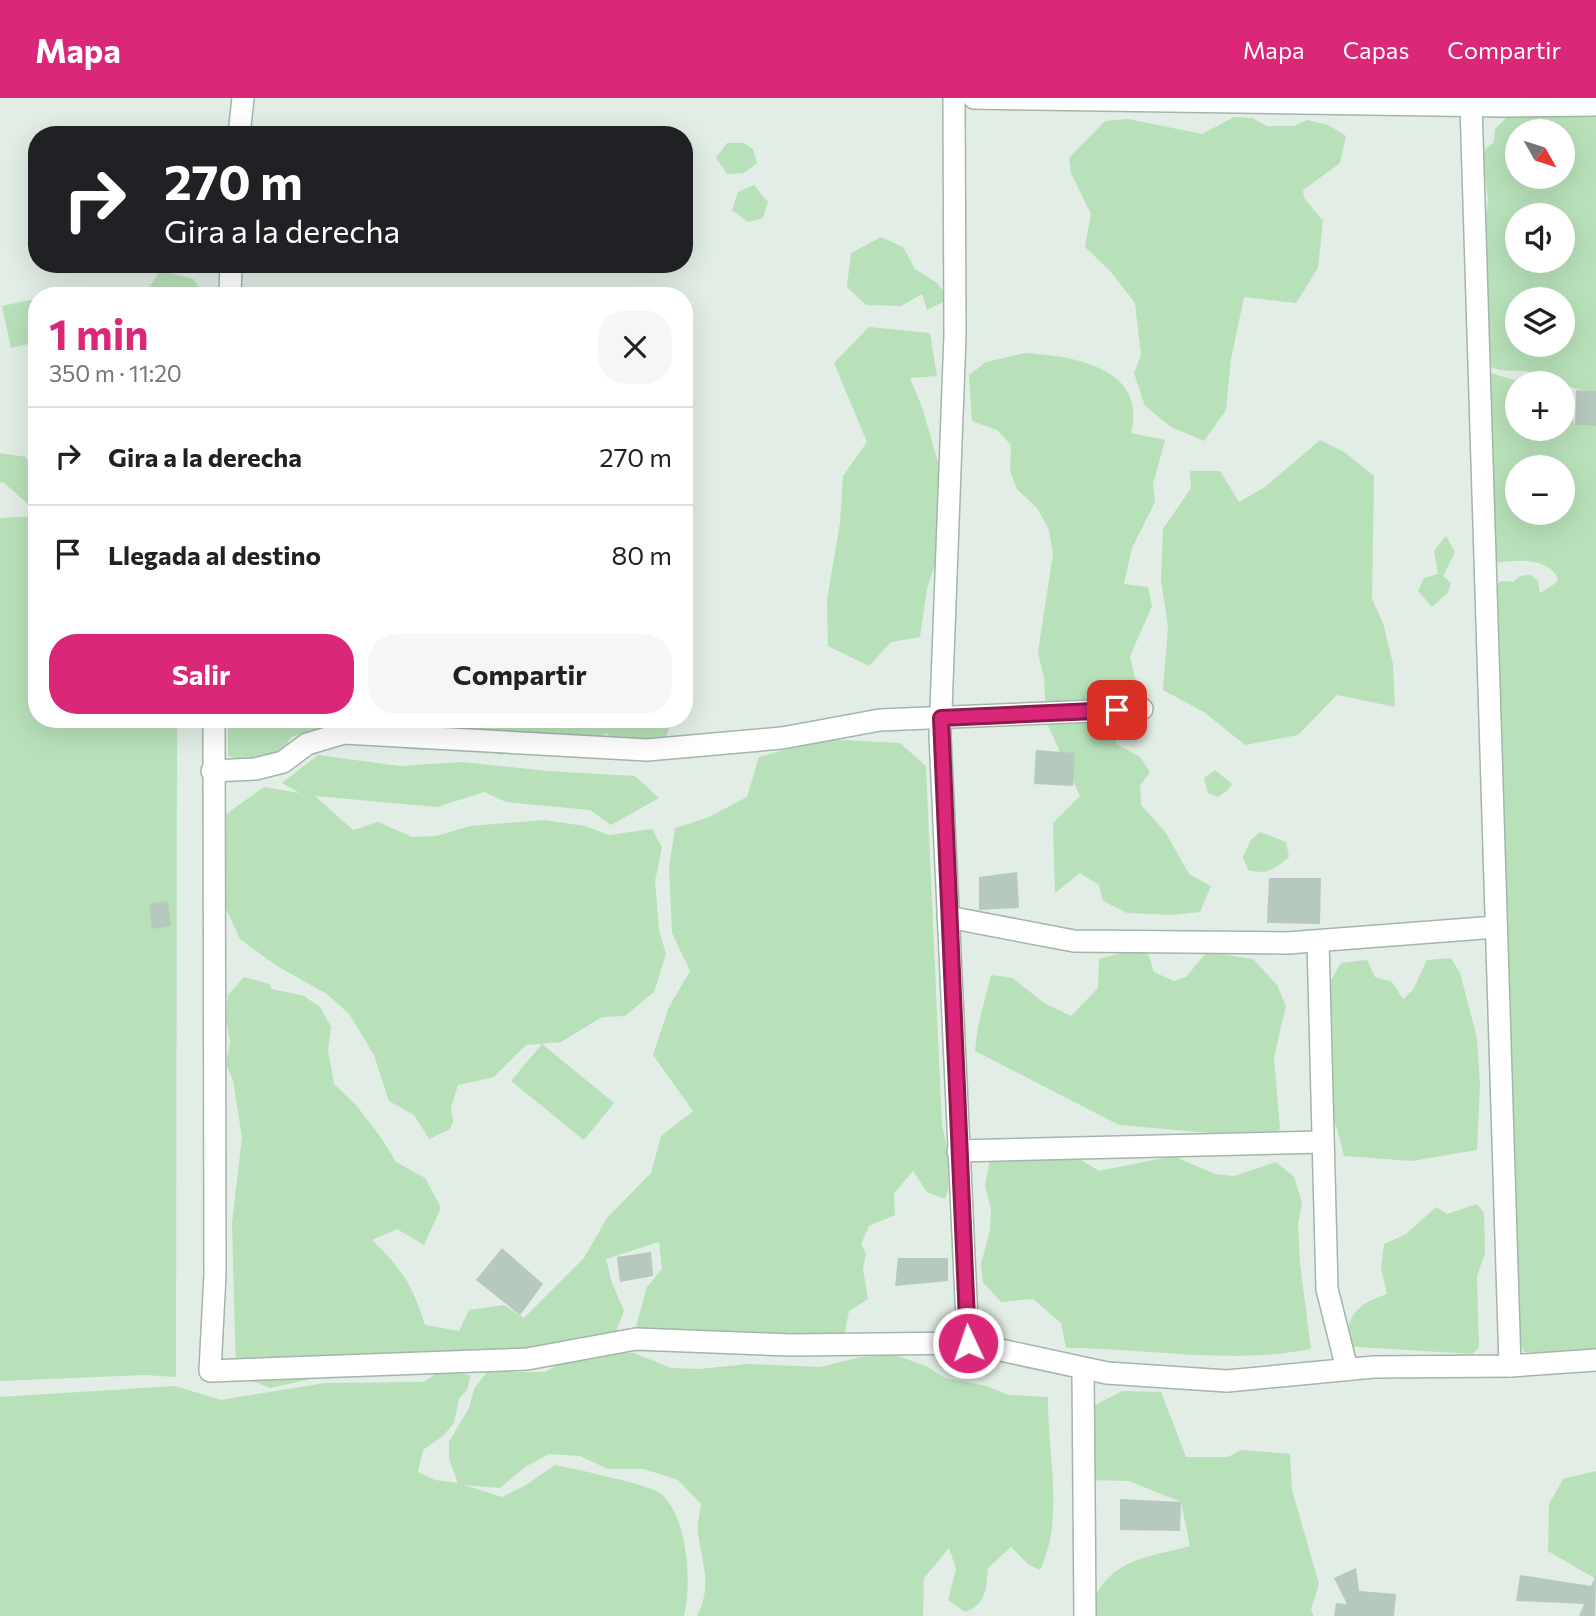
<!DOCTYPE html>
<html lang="es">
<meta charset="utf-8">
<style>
body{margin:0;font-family:Commissioner,sans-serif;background:#f6f6f6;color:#202124;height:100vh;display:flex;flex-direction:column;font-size:26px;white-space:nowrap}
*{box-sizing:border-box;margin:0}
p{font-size:23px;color:#757577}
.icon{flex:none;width:38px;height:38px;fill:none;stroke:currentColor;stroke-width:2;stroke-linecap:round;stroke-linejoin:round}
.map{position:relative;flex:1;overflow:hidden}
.panel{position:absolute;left:28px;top:189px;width:665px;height:441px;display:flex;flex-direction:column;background:#fff;border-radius:28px;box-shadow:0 7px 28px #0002}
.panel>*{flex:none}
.top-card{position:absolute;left:28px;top:28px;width:665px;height:147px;border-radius:28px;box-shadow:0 7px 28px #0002;background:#202124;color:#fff;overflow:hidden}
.needle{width:46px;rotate:129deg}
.fabs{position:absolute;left:1505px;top:21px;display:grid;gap:14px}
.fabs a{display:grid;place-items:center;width:70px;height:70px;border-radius:50%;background:#fff;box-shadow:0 7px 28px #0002;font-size:35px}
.pin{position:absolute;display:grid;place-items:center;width:60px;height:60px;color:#fff;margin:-30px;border-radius:14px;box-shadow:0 4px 10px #0006}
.me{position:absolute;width:77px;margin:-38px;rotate:357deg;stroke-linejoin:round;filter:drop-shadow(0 0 5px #0008)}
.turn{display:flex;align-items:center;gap:24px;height:147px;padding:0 21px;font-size:32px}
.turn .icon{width:91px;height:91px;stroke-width:2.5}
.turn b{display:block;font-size:49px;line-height:60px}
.round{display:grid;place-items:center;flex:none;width:74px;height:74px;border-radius:28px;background:#f6f6f6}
.overview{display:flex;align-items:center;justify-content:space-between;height:119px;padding:0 21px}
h1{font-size:42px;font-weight:700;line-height:52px;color:#db2777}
.cta{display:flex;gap:14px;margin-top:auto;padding:14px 21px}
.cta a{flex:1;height:80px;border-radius:28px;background:#db2777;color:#fff;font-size:28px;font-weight:700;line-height:80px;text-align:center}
.cta a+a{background:#f6f6f6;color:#202124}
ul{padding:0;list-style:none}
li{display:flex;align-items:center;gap:21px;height:98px;padding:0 21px;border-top:2px solid #e0e0e0}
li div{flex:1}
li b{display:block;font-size:26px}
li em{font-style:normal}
header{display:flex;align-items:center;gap:42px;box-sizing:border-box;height:98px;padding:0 35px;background:#db2777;color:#fff}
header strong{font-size:33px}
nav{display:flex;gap:38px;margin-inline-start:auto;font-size:24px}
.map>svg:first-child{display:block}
.green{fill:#b8e1b9;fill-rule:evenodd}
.building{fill:#b6c9bd}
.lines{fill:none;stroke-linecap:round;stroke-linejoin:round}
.minor-casing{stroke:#a3b6ab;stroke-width:24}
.minor{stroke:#fff;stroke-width:21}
.route-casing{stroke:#8e194d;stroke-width:18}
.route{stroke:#db2777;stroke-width:12}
</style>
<header>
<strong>Mapa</strong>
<nav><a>Mapa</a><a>Capas</a><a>Compartir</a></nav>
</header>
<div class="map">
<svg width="1596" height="1518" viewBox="0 0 1596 1518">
<rect width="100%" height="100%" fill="#e1ede5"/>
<g class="green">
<path d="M1596,16v277c-34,-1 -36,-14 -63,-19 -14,-3 -33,2 -44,-7l-13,-107 10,-41 2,-17 -3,-27 -5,-14 6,-10 8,-7 1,-13 13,-13zM1517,33h46v46h-46zM1517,117h46v46h-46zM1517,201h46v46h-46z"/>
<path d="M1234,19l18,1 15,8h27l13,-6 21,5 18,11 -6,27 -37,27 1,8 19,23 -5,47 -22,35 -52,-6 -13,62 -5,51 -22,31 -33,-14 -26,-21 -11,-33 7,-18 -6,-52 -24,-31 -26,-25 6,-33 -20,-41 -2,-15 36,-37 23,-2 74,15z"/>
<path d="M727,45h17l9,6 4,14 -13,10 -17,1 -11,-16z"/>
<path d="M754,87l14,17 -5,16 -15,4 -16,-12 6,-18z"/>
<path d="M881,139l22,10 12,22 22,14 12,16 -22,11 -5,-16 -21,12 -35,-1 -19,-18 4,-34z"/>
<path d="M160,172l33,9 12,17h-61z"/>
<path d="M35,201l2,43 -26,6 -9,-42z"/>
<path d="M869,229l61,6 7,43 -27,2 12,29 17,59 9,59 -21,64 -7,48 -29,5 -22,24 -41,-20 -1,-46 13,-77 3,-47 24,-34 -33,-79z"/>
<path d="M1025,255c47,3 123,14 106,80l34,7 -12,44 2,18 -23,46 -8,36 24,3 4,19 -22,50 10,43 -25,33 1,12 24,13 10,15 -10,14 1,19 25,28 23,41 22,12 -11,26 -28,3 -45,-2 -24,-12 -4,-16 -19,-12 -25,20 -2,-70 27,-27 -34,-75 -2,-43 -6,-26 15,-98 -4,-24 -12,-22 -20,-19 -7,-18 1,-26 -14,-15 -25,-9 -3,-46 17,-13z"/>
<path d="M1488,274l35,11h-6v46h46v-28l12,24 21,1v924l-27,4 -45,-2 -10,-25 -21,-740 8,-6 12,1 7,-6 10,-1 8,6 2,12 16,-10 2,-5c-12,-22 -43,-18 -64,-15zM1517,369h46v46h-46z"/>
<path d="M1320,342l24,12 30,24 -2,123 11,24 10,41 2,43 -58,-12 -39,40 -53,10 -41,-33 -41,-22 5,-62 -7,-49 2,-50 28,-41 -1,-17h30l19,31 26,-15z"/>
<path d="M0,355l26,4c10,22 15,26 2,47l-25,-22 -3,1z"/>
<path d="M37,418v203h140l-1,658 -31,-2 -145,6v-863z"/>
<path d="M1446,438l9,16 -12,24 8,7 -3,9 -16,15 -14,-16 6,-13 14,-4 -4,-23z"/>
<path d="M228,621h444l-8,25 -41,2 -17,-13 -21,18 -64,-15 -19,19 -49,-11 -30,6 -16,-1 -79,-23 -37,11 -20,30 -43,-11z"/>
<path d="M822,641l78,4 26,23 16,360c5,17 11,58 3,73l-18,-7 -14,-21 -19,22 1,22 -26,11 -8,18 5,10 -3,15 5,30 -19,12 -5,25 -31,18 -24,3 -155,-23 13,-47 15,-18 -3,-27 -53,17 6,24 12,28 -11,28 -207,27 -42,11 -35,-2 -59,13 -34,-14 -4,-151 10,-86 -9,-57 -7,-16 4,-22 -4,-25 2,-22 16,-18 25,7 3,5 32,7 16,11 11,20 -3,24 6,33 22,21 26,34 14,23 29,16 16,30 -17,37 -27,-16 -25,11c30,29 40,44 53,85l34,6 10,-21 35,-5 20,13 60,-60 23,-40 44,-45 10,-37 32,-25 -40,-56 16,-48 21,-36 -18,-38 -3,-65 6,-40 32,-10 40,-21 12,-40z"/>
<path d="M318,657l81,11 63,-4 85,9 88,5 24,22 -48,27 -21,-15 -84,-8 -22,-10 -47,15 -122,-11 38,34 25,-8 34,15 24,-1 34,-10 74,-6 41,6 24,9 43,-6 10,18 -7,34 4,49 7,24 -12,38 -29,24 -23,1 -41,25 -35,3 -32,32 -36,8 -7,22 2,14 -3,8 -21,10 -15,-24 -25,-14 -15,-46 -24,-40 -23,-21 -50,-28 -37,-27 -26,-57 11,-67 39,-28 36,6 -18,-10z"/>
<path d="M1215,672l17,14 -4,6 -10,7 -10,-4 -4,-15z"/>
<path d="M1260,734l26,10 3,15c-14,12 -22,18 -41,13l-5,-13 8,-17z"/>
<path d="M1140,850l9,8 5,16 20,9 12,-4 21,-25 46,7 24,26 9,21 -12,51 6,72 -14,9 -147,-13 -144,-74 3,-25 13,-51 22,3 31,25 27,13 27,-28 1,-29z"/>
<path d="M1451,860l9,15 17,65 3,47 -3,65 -65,11 -68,-5 -8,-31 -21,-21 15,-122 11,-19 26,-3 8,17 17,5 11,17 10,-9 14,-30z"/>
<path d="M542,946l72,59 -30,37 -73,-59z"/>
<path d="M991,1055l84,3 24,15 74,-15 42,18 19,2 42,-14 18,15 8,26 -4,21 2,40 11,85c-81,16 -163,-1 -245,-1l-5,-25 -28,-24 -32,3 -18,-20 -2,-18 9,-34 1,-21 -6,-23z"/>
<path d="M1477,1106l7,9 1,41 -8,22 2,72 -7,6 -129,-8c7,-32 12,-41 44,-52l-6,-26 3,-24 22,-10 30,-27 11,7z"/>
<path d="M596,1253l38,2 37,15 28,1 49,-5 72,3 41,-10 34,-2 31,11 19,12 42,8 22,9 39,2c-1,55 17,121 -8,173l-11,-5 -18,-18 -23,21c-2,21 -1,36 -23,44l-17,-12 8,-31 -7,-21 -25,30 -1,38h-226c16,-32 5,-50 1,-84 -1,-9 2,-19 3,-28l-23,-24 -34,-11h-36l-28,-13 -31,-2 -24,13 -25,21 -36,-3 38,12 24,-12 29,-20c19,4 93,19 105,28 28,23 32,90 24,123h-684v-219l175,-11 46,14 104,-17 98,-1 18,-11 30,4 -4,15 -8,9 -5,24 -11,13 -20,14 -5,22 17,8 23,3 -9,-24v-17l20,-34 5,-19 13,-17h58l23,-13z"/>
<path d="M1122,1293l39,1 25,65h42l13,-7 49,4 2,36 27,94 -8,26 3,6h-227c1,-10 6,-17 11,-25 21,-34 57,-35 92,-45l-9,-44 -52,-21 -40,-1 -3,-70z"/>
<path d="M1596,1373v108l-48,-28 1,-47 14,-25z"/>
</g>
<g class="building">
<path d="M1576,292l20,1v35l-21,-1z"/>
<path d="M1036,652l39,3 -2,33 -39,-2z"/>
<path d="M1017,774l2,36 -40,2v-33z"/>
<path d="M1269,780h52l-1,46 -53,-1z"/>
<path d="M168,803l3,25 -19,3 -3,-25z"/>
<path d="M502,1150l41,36 -23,31 -44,-35z"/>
<path d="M651,1154l2,24 -33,6 -3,-25z"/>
<path d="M898,1160h50v23l-53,5z"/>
<path d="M1120,1401l61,3 -1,29 -60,-1z"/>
<path d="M1356,1470l3,23 37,3 -2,22h-60l2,-13 11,1 -13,-26z"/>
<path d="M1520,1477l71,11 5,-11 -1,41h-16l5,-12 -68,-3z"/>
</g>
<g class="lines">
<g class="minor-casing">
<g id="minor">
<path d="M954,0l1,237 -15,401 28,607 139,30 120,8 147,-14 136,-1 86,-6"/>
<path d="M974,0l529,8 93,-1"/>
<path d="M1471,7l39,1261"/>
<path d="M239,37l4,-37"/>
<path d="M230,198l1,-32"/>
<path d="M214,621l1,555 -5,97 317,-12 109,-20 155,6 177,-2"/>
<path d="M212,673l43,-2 28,-7 24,-18 37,-11 303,17 135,-12 98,-18 262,-11"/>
<path d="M948,819l126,24 213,2 209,-16"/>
<path d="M1318,843l9,348 20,80"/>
<path d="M958,1053l365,-9"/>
<path d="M1083,1270l2,248"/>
</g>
</g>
<use href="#minor" class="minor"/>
</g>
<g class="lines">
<g class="route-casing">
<path id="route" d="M968,1245l-27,-625 176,-8"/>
</g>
<use href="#route" class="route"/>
</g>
</svg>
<div class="fabs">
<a><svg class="needle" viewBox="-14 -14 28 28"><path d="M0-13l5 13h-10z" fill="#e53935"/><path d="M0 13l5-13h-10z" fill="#757577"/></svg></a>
<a><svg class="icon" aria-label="sound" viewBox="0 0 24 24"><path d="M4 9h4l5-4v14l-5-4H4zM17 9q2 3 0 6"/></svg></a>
<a><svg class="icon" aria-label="layers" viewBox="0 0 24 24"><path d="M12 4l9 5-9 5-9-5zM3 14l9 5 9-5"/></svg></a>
<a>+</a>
<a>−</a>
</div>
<div class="pin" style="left:1117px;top:612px;background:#d93025"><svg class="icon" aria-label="arrive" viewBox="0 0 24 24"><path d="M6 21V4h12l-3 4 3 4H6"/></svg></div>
<svg class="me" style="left:968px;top:1245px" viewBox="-20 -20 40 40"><circle r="17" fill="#db2777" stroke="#fff" stroke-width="3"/><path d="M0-11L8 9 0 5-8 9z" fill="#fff"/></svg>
<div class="top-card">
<div class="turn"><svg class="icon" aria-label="right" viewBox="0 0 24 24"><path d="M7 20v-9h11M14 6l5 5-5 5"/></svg><div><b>270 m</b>Gira a la derecha</div></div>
</div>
<section class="panel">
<div class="overview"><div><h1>1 min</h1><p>350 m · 11:20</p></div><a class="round"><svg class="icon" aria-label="close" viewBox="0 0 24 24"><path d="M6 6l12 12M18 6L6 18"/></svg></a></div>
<ul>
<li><svg class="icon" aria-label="right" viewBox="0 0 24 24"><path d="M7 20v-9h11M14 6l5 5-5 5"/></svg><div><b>Gira a la derecha</b></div><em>270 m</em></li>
<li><svg class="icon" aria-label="arrive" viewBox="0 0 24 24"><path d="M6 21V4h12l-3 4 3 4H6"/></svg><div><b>Llegada al destino</b></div><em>80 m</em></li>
</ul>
<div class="cta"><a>Salir</a><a>Compartir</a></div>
</section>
</div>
